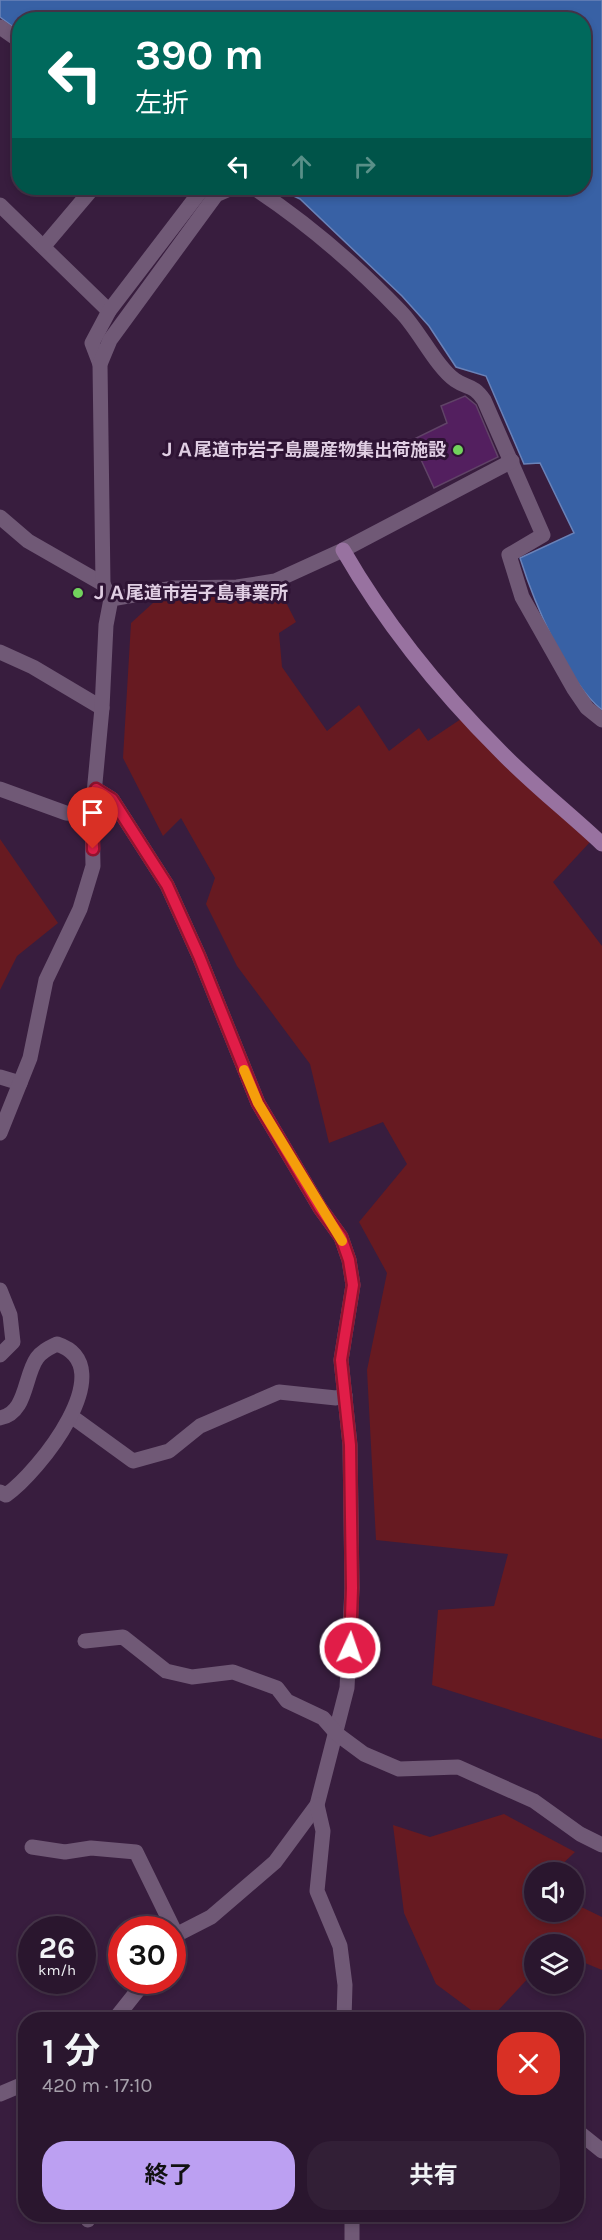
<!DOCTYPE html>
<html lang="ja">
<meta charset="utf-8">
<style>
body{margin:0;font-family:Karla,"Noto Sans JP",sans-serif;background:#321f36;color:#f1f3f6;height:100vh;display:flex;flex-direction:column;font-size:22px;white-space:nowrap}
*{box-sizing:border-box;margin:0}
p{font-size:20px;color:#a59faa}
.icon{flex:none;width:33px;height:33px;fill:none;stroke:currentColor;stroke-width:2;stroke-linecap:round;stroke-linejoin:round}
.map{position:relative;flex:1;overflow:hidden}
.side{position:absolute;left:18px;top:2012px;width:566px;height:210px;display:flex;flex-direction:column;background:#2a162e;border-radius:24px;box-shadow:0 3px 9px #0003,0 0 0 2px #46354a}
.side>*{flex:none}
.top-card{position:absolute;left:12px;top:12px;width:579px;height:183px;border-radius:24px;box-shadow:0 3px 9px #0003,0 0 0 2px #46354a;background:#00695c;color:#fff;overflow:hidden}
.buttons{position:absolute;left:524px;top:1862px;display:grid;gap:12px}
.buttons a{display:grid;place-items:center;width:60px;height:60px;border-radius:50%;background:#2a162e;box-shadow:0 3px 9px #0003,0 0 0 2px #46354a;font-size:30px}
.speed{position:absolute;left:18px;top:1916px;display:flex;gap:12px;font-size:30px;font-weight:700;text-align:center}
.speed>*{display:grid;place-content:center;width:78px;height:78px;border-radius:50%;background:#2a162e;box-shadow:0 3px 9px #0003,0 0 0 2px #46354a;line-height:1}
.speed small{font-size:15px;font-weight:400}
.speed .limit{border:9px solid #d22;background:#fff;color:#111}
.pin{position:absolute;display:grid;place-items:center;width:51px;height:51px;color:#fff;margin:-62px -26px;border-radius:50% 50% 50% 0;rotate:-45deg;box-shadow:0 0 6px #0007}
.pin .icon{rotate:45deg}
.me{position:absolute;width:66px;margin:-33px;rotate:3deg;stroke-linejoin:round;filter:drop-shadow(0 0 4px #0008)}
.turn{display:flex;align-items:center;gap:21px;height:126px;padding:0 24px;font-size:27px}
.turn .icon{width:78px;height:78px;stroke-width:2.5}
.turn b{display:block;font-size:42px;line-height:51px}
.lanes{display:flex;align-items:center;height:57px;padding:0 24px;background:#0003;justify-content:center;gap:30px;direction:ltr}
.lanes .off{opacity:.35}
.round{display:grid;place-items:center;flex:none;width:63px;height:63px;border-radius:24px;background:#321f36}
.head{display:flex;align-items:center;justify-content:space-between;height:102px;padding:0 24px}
h1{font-size:36px;font-weight:700;line-height:45px}
.cta{display:flex;gap:12px;margin-top:auto;padding:12px 24px}
.cta a{flex:1;height:69px;border-radius:24px;background:#bca0f2;color:#111;font-size:24px;font-weight:700;line-height:69px;text-align:center}
.cta a+a{background:#321f36;color:#f1f3f6}
.map>svg:first-child{display:block}
.green{fill:#671a21}
.water{fill:#3861a5;stroke:#6a82b8;stroke-width:1.5}
.building{fill:#531f5f;stroke:#604367;stroke-width:1.5}
.lines{fill:none;stroke-linecap:round;stroke-linejoin:round}
.street{stroke:#705976;stroke-width:15}
.secondary{stroke:#9872a0;stroke-width:15}
.route-casing{stroke:#92132f;stroke-width:15}
.route{stroke:#e11d48;stroke-width:10}
.slow{stroke:#f59e0b;stroke-width:10}
.poi-dot{fill:#72d25d;stroke:#2e1334;stroke-width:2}
.labels{text-anchor:middle;dominant-baseline:central;stroke-width:6;stroke-linejoin:round;paint-order:stroke}
.poi-label{font-size:18px;font-weight:bold;fill:#e0cee3;stroke:#2e1334;text-anchor:end}
</style>
<div class="map">
<svg width="602" height="2240" viewBox="0 0 602 2240">
<rect width="100%" height="100%" fill="#381d3e"/>
<g class="green">
<path d="M276,583l20,39 -17,11 3,34 45,64 32,-26 30,46 30,-23 9,13 33,-22 129,123 -37,40 49,64v793l-170,-54 6,-75 56,-4 14,-52 -132,-14 -9,-170 20,-97 -28,-51 48,-58 -24,-42 -54,21 -19,-79 -73,-98 -31,-62 9,-26 -34,-60 -18,18 -40,-78 8,-135 33,-30z"/>
<path d="M0,839l58,84 -41,33 -17,34z"/>
<path d="M504,1814l71,38 -21,20h-20v39h39v-8l29,14v53l-29,-12v-14h-39v28l-44,47h-7l-47,-35 -32,-71 -11,-88 37,12z"/>
</g>
<path class="water" d="M0,0h602v710c-35,-28 -68,-108 -82,-152l54,-25 -34,-70 -16,1 -38,-88 -30,-9 -27,-41 -27,-30 -102,-97 -23,-11h307v-168h-564l-1,11 -19,-14z"/>
<path class="building" d="M465,396l11,9 22,52 -64,31 -22,-48 35,-17 -6,-17z"/>
<g class="lines">
<g class="street">
<path d="M0,27l20,14"/>
<path d="M254,188c53,35 103,78 147,124 17,17 36,56 54,68 13,9 18,4 29,20l59,135 -34,20 13,42 52,92 13,19 15,12"/>
<path d="M0,205l109,106"/>
<path d="M44,246l49,-58"/>
<path d="M100,364l-8,-21 17,-32 94,-123"/>
<path d="M0,517l28,24 75,43 4,8"/>
<path d="M103,584l-3,-220 10,-24 106,-145 16,-7"/>
<path d="M0,652l33,15 69,41"/>
<path d="M0,789l66,24 26,2"/>
<path d="M96,789l16,10 55,86 32,71 59,147 62,105 21,29 8,23 4,25 -12,75 9,85 2,143 -5,100 -30,117 -42,57 -64,55 -39,20"/>
<path d="M0,1077l20,6"/>
<path d="M0,1133l30,-75 16,-78 34,-71 13,-43 -1,-51 10,-107 4,-83 5,-26 63,-11 63,-1 38,-6 68,-31 169,-89"/>
<path d="M0,1290l10,25 3,27 -13,13"/>
<path d="M71,1416l62,45 36,-10 31,-25 79,-34 57,6 9,-3"/>
<path d="M0,1418c27,-5 24,-42 37,-60 5,-7 12,-10 20,-14 67,22 -19,129 -51,151l-6,-3"/>
<path d="M85,1641l38,-4 43,34 26,6 41,-5 44,16 10,13 36,17 14,16 27,20 35,15 59,-2 76,34 46,33 22,11"/>
<path d="M317,1805l6,26 -6,60 23,55 5,39 -1,34"/>
<path d="M32,1847l33,5 26,-4 45,4 40,82"/>
<path d="M115,2019l31,-39"/>
<path d="M0,2094l26,-11"/>
<path d="M576,2130l26,21"/>
<path d="M86,2214l2,6"/>
<path d="M352,2214v26"/>
</g>
<path class="secondary" d="M343,550c42,73 98,142 157,201 32,33 69,62 102,93"/>
</g>
<g class="lines">
<g class="route-casing">
<path id="route" d="M93,849l-1,-35 4,-25 16,10 55,86 32,71 59,147 62,105 21,29 8,23 4,25 -12,75 9,85 2,143 -2,60"/>
</g>
<use href="#route" class="route"/>
<path class="slow" d="M244,1070l14,33 84,138"/>
</g>
<g class="poi-dot">
<circle cx="458" cy="450" r="6"/>
<circle cx="78" cy="593" r="6"/>
</g>
<g class="labels">
<g class="poi-label">
<text x="446" y="450">ＪＡ尾道市岩子島農産物集出荷施設</text>
<text x="90" y="593" text-anchor="start">ＪＡ尾道市岩子島事業所</text>
</g>
</g>
</svg>
<div class="buttons">
<a><svg class="icon" aria-label="sound" viewBox="0 0 24 24"><path d="M4 9h4l5-4v14l-5-4H4zM17 9q2 3 0 6"/></svg></a>
<a><svg class="icon" aria-label="layers" viewBox="0 0 24 24"><path d="M12 4l9 5-9 5-9-5zM3 14l9 5 9-5"/></svg></a>
</div>
<div class="speed"><div>26<small>km/h</small></div><div class="limit">30</div></div>
<div class="pin" style="left:93px;top:849px;background:#d93025"><svg class="icon" aria-label="arrive" viewBox="0 0 24 24"><path d="M6 21V4h12l-3 4 3 4H6"/></svg></div>
<svg class="me" style="left:350px;top:1648px" viewBox="-20 -20 40 40"><circle r="17" fill="#e11d48" stroke="#fff" stroke-width="3"/><path d="M0-11L8 9 0 5-8 9z" fill="#fff"/></svg>
<div class="top-card">
<div class="turn"><svg class="icon" aria-label="left" viewBox="0 0 24 24"><path d="M17 20v-9H6M10 6l-5 5 5 5"/></svg><div><b>390 m</b>左折</div></div>
<div class="lanes"><svg class="icon" aria-label="left" viewBox="0 0 24 24"><path d="M17 20v-9H6M10 6l-5 5 5 5"/></svg><svg class="icon off" aria-label="ahead" viewBox="0 0 24 24"><path d="M12 20V5M6 11l6-6 6 6"/></svg><svg class="icon off" aria-label="right" viewBox="0 0 24 24"><path d="M7 20v-9h11M14 6l5 5-5 5"/></svg></div>
</div>
<section class="side">
<div class="head"><div><h1>1 分</h1><p>420 m · 17:10</p></div><a class="round" style="background:#d93025;color:#fff"><svg class="icon" aria-label="close" viewBox="0 0 24 24"><path d="M6 6l12 12M18 6L6 18"/></svg></a></div>
<div class="cta"><a>終了</a><a>共有</a></div>
</section>
</div>
